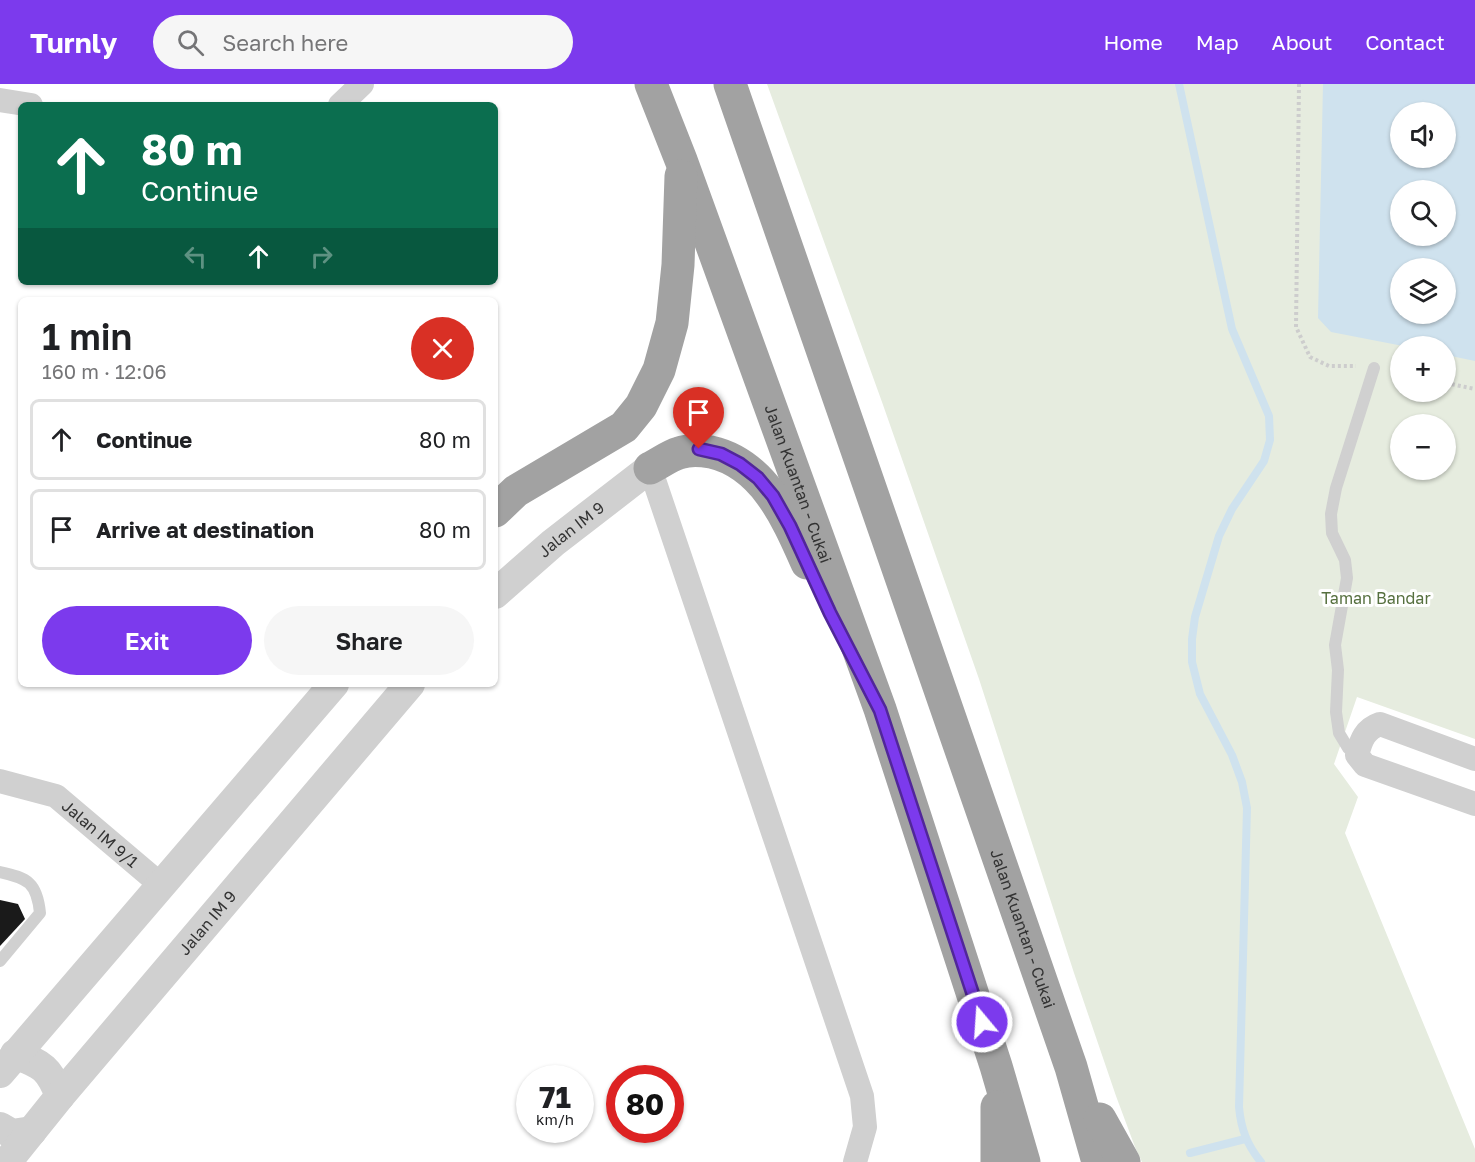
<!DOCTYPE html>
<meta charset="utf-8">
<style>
body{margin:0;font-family:"Golos Text",sans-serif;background:#f6f6f6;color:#202124;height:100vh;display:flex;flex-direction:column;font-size:22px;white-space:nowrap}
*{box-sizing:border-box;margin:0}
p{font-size:20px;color:#757577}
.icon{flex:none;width:33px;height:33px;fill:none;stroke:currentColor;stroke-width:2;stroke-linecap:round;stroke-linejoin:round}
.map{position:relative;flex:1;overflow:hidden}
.panel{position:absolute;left:18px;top:213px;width:480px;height:390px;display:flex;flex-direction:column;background:#fff;border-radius:9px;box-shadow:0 2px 4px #0004}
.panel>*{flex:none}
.guide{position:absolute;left:18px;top:18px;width:480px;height:183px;border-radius:9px;box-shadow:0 2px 4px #0004;background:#0b6e4f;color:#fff;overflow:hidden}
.tools{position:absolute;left:1390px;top:18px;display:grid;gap:12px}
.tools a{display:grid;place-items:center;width:66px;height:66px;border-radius:50%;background:#fff;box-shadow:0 2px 4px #0004;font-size:30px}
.speed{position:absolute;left:516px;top:981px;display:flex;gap:12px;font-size:30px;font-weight:700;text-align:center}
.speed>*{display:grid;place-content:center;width:78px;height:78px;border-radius:50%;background:#fff;box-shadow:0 2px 4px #0004;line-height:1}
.speed small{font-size:15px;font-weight:400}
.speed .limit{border:9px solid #d22;background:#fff;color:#111}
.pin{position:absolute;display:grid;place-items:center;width:51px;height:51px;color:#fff;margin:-62px -26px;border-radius:50% 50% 50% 0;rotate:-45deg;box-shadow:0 0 6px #0007}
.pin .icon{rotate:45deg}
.me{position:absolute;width:66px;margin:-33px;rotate:342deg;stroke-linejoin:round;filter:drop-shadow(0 0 4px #0008)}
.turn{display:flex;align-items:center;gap:21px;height:126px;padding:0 24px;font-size:27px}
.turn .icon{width:78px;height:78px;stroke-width:2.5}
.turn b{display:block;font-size:42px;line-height:51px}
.lanes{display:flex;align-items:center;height:57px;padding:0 24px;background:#0003;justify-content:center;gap:30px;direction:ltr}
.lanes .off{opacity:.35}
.round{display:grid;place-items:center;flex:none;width:63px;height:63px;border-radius:32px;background:#f6f6f6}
.summary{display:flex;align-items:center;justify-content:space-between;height:102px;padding:0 24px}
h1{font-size:36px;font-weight:600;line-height:45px}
.primary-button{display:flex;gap:12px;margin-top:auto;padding:12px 24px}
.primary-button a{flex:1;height:69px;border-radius:36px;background:#7c3aed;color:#fff;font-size:24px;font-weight:600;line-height:69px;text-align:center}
.primary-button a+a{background:#f6f6f6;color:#202124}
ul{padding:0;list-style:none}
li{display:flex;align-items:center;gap:18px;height:81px;margin:0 12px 9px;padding:0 12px;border:3px solid #e0e0e0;border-radius:9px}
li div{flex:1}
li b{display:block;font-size:22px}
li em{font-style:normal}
header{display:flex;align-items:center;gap:36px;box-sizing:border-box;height:84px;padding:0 30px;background:#7c3aed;color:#fff}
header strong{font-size:28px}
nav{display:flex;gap:33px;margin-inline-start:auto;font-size:21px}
.search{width:420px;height:54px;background:#f6f6f6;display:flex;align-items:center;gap:15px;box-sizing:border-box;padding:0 21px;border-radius:33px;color:#757577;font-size:22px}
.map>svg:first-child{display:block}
.green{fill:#e6ecdf;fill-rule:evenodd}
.water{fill:#cfe2ee;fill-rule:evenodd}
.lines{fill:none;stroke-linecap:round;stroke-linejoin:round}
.stream{stroke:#cfe2ee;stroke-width:8}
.building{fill:#1a1a1a}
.path{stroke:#cdcdcd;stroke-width:4;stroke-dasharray:3 3;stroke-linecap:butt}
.service{stroke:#d0d0d0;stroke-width:12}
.minor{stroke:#d0d0d0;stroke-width:24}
.tertiary{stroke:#d0d0d0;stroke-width:30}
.trunk{stroke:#a2a2a2;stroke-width:33}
.route-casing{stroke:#51269a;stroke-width:15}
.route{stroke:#7c3aed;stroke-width:10}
.labels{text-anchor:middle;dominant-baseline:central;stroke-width:6;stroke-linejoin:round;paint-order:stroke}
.street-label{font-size:16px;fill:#333;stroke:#fff}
.park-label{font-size:16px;fill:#56703f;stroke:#fff}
</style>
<header>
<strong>Turnly</strong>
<div class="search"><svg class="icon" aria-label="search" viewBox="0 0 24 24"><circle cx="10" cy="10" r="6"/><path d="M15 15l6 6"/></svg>Search here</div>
<nav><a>Home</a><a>Map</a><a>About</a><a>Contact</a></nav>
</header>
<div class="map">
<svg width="1475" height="1078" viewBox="0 0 1475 1078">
<rect width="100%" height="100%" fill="#fff"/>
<path class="green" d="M767,0h708v655l-118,-42 -23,67 24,33 -13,36 130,316v13h-333l-7,-15 -19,-51 -42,-123 -95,-294 -97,-277zM1401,28h45v46h-45zM1401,106h45v46h-45zM1401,184h45v46h-45zM1401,262h45v46h-45zM1401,340h45v46h-45z"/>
<path class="water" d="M1323,0h152v277l-29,-6v-9h-43l-72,-14 -13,-14zM1401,28h45v46h-45zM1446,106v46h-45v-46zM1446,184v46h-45v-46z"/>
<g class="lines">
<g class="stream">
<path d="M1179,0l53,245 37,87 1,24 -6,21 -32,48 -13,27 -24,81 -3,22v23l8,32 32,61 10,27 5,26 -8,299c2,22 8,38 22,55"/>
<path d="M1190,1069l55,-14"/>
</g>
</g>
<path class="building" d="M0,816l18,4 7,15 -25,27z"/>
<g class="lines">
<g class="path">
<path d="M1299,0l-3,243 14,30 19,9h27"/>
<path d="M1446,299l29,6"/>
</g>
<g class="service">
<path d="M1357,671l-9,-7 -9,-15 -3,-21 2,-42 -3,-25 12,-67 -2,-18 -13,-27 -1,-19 5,-26 38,-120"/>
<path d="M0,788c28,6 37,11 40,41l-40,48"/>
</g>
<g class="minor">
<path d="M0,16l31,5"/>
<path d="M340,21l22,-21"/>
<path d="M650,384l212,628 3,31 -10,35"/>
<path d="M1475,675l-95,-35c-15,5 -19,16 -23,31l8,10 110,39"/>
<path id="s1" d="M0,697l56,15 105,89"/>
</g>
<g class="tertiary">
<path id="s2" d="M495,510l58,-51 97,-75"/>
<path d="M15,970c28,11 34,14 45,42"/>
<path d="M0,989l334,-389"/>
<path d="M0,1043l12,7 20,-3"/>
<path id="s3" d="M7,1078l53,-66 350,-412"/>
</g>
<g class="trunk">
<path id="s4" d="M651,0l30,76 199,549 116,357 28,96"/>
<path id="s5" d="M730,0l341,983 27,95"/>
<path d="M650,384c10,-5 19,-12 29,-15 11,-4 21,-3 32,-1 53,12 76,66 96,111"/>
<path d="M495,427l21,-20 108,-64 17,-21 18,-36 13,-47 6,-58 3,-89"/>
<path d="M997,1023v55"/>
<path d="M1100,1035l24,43"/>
</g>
</g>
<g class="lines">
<g class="route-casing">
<path id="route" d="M699,365l22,5 19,10 18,14 15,18 17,30 40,87 50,97 102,312"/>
</g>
<use href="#route" class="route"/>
</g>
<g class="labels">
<g class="street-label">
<text stroke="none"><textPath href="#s4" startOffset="426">Jalan Kuantan - Cukai</textPath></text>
<text stroke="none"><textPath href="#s2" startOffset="100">Jalan IM 9</textPath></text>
<text stroke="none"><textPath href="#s1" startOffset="116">Jalan IM 9/1</textPath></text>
<text stroke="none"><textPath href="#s3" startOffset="312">Jalan IM 9</textPath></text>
<text stroke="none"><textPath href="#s5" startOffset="894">Jalan Kuantan - Cukai</textPath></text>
</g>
<g class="park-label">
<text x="1376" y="514">Taman Bandar</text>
</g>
</g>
</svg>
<div class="tools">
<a><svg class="icon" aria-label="sound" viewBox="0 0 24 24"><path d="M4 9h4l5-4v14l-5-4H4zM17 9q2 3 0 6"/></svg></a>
<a><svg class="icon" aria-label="search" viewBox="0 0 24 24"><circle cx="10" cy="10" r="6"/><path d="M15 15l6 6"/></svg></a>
<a><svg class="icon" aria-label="layers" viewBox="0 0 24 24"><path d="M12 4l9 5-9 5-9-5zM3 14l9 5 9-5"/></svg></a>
<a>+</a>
<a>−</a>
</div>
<div class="speed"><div>71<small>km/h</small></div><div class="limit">80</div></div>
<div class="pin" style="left:699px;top:365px;background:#d93025"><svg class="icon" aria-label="arrive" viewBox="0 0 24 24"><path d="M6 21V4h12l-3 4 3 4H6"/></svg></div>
<svg class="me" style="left:982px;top:938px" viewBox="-20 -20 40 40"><circle r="17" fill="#7c3aed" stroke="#fff" stroke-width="3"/><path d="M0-11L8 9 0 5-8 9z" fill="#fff"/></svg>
<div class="guide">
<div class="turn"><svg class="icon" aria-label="ahead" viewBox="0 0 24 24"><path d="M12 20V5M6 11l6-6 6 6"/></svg><div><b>80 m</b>Continue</div></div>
<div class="lanes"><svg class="icon off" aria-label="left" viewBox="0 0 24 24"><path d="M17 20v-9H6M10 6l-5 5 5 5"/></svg><svg class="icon" aria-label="ahead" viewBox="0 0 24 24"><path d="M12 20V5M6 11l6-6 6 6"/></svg><svg class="icon off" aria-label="right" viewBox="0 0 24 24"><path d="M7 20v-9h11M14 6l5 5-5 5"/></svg></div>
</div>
<section class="panel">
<div class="summary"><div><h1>1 min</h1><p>160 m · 12:06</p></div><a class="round" style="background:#d93025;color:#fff"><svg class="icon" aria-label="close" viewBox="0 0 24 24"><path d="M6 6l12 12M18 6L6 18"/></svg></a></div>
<ul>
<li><svg class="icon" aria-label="ahead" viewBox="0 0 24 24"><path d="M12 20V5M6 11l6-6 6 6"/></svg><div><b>Continue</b></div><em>80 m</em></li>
<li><svg class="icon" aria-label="arrive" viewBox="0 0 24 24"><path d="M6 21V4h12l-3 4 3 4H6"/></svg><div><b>Arrive at destination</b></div><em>80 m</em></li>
</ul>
<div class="primary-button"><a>Exit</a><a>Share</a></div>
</section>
</div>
